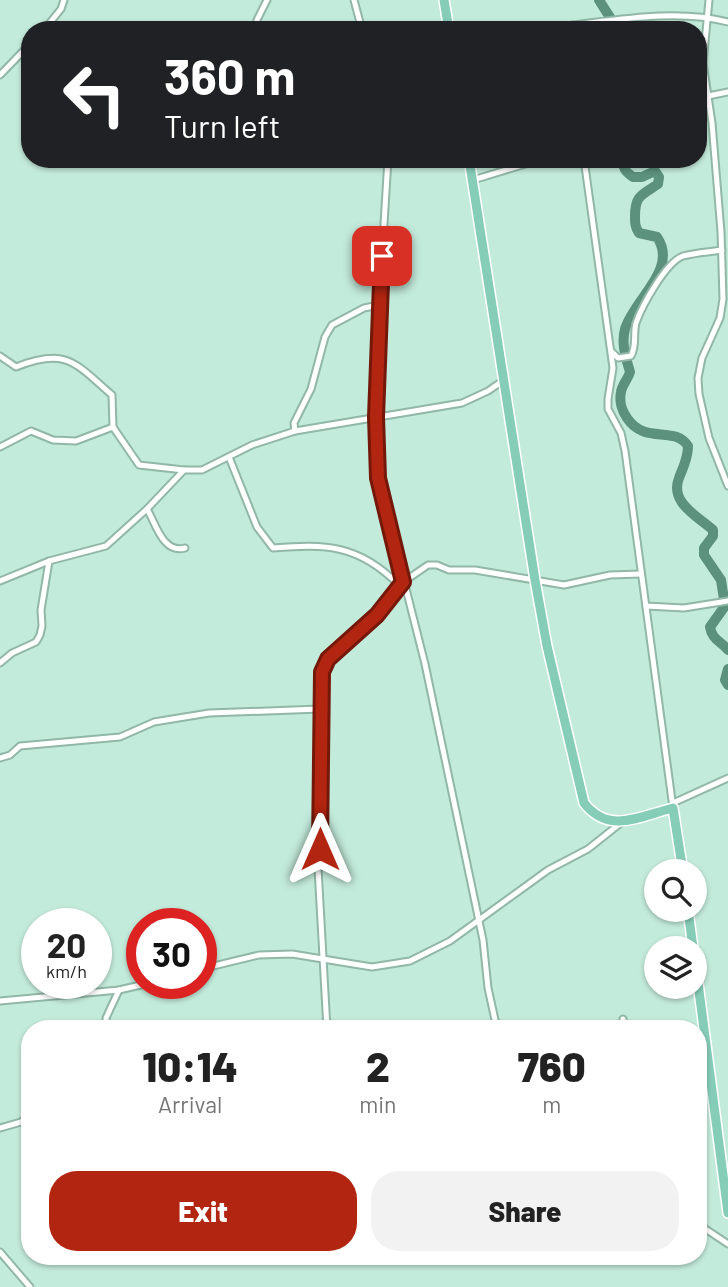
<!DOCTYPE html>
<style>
body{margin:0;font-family:Barlow,sans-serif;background:#f2f2f2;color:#222;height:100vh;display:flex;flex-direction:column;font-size:26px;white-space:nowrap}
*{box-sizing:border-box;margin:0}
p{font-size:23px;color:#767676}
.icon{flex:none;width:38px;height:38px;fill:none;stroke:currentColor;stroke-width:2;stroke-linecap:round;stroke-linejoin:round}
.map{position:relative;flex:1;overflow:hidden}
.side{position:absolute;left:21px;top:1020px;width:686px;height:245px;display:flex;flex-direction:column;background:#fff;border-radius:28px;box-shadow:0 2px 5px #0004}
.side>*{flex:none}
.guide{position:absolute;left:21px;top:21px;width:686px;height:147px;border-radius:28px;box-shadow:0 2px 5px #0004;background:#202124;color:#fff;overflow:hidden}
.buttons{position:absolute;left:644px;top:859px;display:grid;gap:14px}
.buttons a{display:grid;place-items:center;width:63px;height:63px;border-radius:50%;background:#fff;box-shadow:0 2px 5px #0004;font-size:35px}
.speed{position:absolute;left:21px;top:908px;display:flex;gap:14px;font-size:35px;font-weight:700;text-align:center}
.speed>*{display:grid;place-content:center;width:91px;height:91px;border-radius:50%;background:#fff;box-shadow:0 2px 5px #0004;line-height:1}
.speed small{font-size:18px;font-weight:400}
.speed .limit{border:10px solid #d22;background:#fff;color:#111}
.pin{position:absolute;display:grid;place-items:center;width:60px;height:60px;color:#fff;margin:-30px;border-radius:14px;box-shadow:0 4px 10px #0006}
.me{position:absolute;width:77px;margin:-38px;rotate:0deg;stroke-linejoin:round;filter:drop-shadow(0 0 5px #0008)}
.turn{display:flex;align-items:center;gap:24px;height:147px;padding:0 28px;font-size:32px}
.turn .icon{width:91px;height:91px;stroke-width:2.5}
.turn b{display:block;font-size:49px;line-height:60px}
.eta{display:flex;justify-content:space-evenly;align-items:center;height:119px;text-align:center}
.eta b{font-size:42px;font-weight:800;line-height:49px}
.primary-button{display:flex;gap:14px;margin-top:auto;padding:14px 28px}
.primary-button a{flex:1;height:80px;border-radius:28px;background:#b22510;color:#fff;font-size:28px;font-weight:800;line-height:80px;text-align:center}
.primary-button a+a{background:#f2f2f2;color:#222}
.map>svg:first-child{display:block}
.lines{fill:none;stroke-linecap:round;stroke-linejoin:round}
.river{stroke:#5b917d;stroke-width:10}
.street-casing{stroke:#90b7a7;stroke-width:9}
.primary-casing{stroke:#fff;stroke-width:12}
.street{stroke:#fff;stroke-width:5}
.primary{stroke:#86cdb8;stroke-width:9}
.route-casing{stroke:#74180a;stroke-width:18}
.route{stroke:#b22510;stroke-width:12}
</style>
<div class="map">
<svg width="728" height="1287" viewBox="0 0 728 1287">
<rect width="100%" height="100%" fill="#c3ebdb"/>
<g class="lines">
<g class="river">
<path d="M599,0l19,30"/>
<path d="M625,159c-4,9 1,13 8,18h9l13,-6 4,6 -1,7c-16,11 -23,11 -23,32 0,7 0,11 4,17l18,4c22,32 -23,62 -32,92 -4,15 1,29 5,43 -2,7 -8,13 -9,20 -2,9 1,19 6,26 18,27 47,7 61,28 0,13 -5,21 -9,32 -10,25 20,39 34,52v6l-9,12v7l17,25 4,26 -15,21c2,13 11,14 18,23"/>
<path d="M728,669l-3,11 3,5"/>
</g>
<g class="street-casing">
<g id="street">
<path d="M354,0l8,30"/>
<path d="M709,0l-6,63 9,60 9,109 2,67 -3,19 -18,40 -4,20 1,16 10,44 19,48"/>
<path d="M44,30l17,-21 3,-9"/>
<path d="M255,30l2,-10 10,-20"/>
<path d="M516,30h23"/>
<path d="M552,30l16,-3"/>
<path d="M568,30l4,-5c50,-6 107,-16 156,-3"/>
<path d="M0,75l30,-31"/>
<path d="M708,96l20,-4"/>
<path d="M388,159l-9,146 -3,112 2,61 47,186 58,276 5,48 9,41"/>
<path d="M584,159l29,209 -5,31v10l13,24 4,18 48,357"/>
<path d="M473,180l69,-21"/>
<path d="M612,352l6,6 13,-2c6,-10 2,-22 5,-33 6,-17 30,-61 47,-67 12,-3 26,-4 39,-6"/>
<path d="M0,356l16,11c51,-20 59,-4 96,28l1,32 26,38 45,5"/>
<path d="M295,431l-1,-8 17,-34 14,-52 7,-12 32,-17 15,-3"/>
<path d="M0,447l31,-16 22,9 23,1 37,-14"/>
<path d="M229,457l28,70 16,21c53,-4 85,-4 126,37"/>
<path d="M147,509c9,15 16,45 38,39"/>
<path d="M0,581l49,-20 57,-15 41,-37 37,-39h18l50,-25 43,-14 167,-28 26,-12 16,-11"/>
<path d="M646,606l38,2 44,-7"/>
<path d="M0,663l12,-10 24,-11 4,-7 2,-9 -1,-16 8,-49"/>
<path d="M0,758l10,-3 10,-9 100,-9 34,-15 55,-9 111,-4"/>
<path d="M673,803l55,-25"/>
<path d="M201,969l58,-14 33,-1 80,13 38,-6 40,-20 98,-71 40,-21 34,-27"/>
<path d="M0,1001l119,-11 26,-6"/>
<path d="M623,1019l3,10"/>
<path d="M107,1029l-1,-11 13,-28"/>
<path d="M327,1029l-9,-161 2,-19v-140l2,-37 2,-7 53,-50 22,-30 29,-20h9l12,5h26l89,15 46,-10 30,-1"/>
<path d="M0,1128l21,-6 9,-8"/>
<path d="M698,1224l30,20"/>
<path d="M0,1252l30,35"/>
</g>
</g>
<g class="primary-casing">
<g id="primary">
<path d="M444,0l5,30"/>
<path d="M469,159l66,421 12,66 37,157c25,32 56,13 89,5l10,64"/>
<path d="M688,910l5,38"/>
<path d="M695,960l33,253"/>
</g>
</g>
<use href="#street" class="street"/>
<use href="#primary" class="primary"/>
</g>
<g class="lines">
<g class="route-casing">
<path id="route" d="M320,849l2,-177 6,-13 49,-44 26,-33 -25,-104 -2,-61 6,-161"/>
</g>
<use href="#route" class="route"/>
</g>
</svg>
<div class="buttons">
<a><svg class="icon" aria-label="search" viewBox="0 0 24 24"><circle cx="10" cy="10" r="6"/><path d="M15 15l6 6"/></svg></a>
<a><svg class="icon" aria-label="layers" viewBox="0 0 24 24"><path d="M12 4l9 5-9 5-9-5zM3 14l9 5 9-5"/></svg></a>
</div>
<div class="speed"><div>20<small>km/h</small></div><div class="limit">30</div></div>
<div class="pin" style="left:382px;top:256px;background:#d93025"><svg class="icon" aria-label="arrive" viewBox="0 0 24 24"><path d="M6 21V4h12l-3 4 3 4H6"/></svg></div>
<svg class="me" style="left:320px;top:849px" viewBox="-20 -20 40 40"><path d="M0-17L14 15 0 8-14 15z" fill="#b22510" stroke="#fff" stroke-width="4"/></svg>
<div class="guide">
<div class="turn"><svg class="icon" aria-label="left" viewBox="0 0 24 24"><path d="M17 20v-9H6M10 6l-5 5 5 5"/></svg><div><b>360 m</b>Turn left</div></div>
</div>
<section class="side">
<div class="eta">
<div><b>10:14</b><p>Arrival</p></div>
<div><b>2</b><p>min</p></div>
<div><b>760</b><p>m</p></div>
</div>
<div class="primary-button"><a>Exit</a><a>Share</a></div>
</section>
</div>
